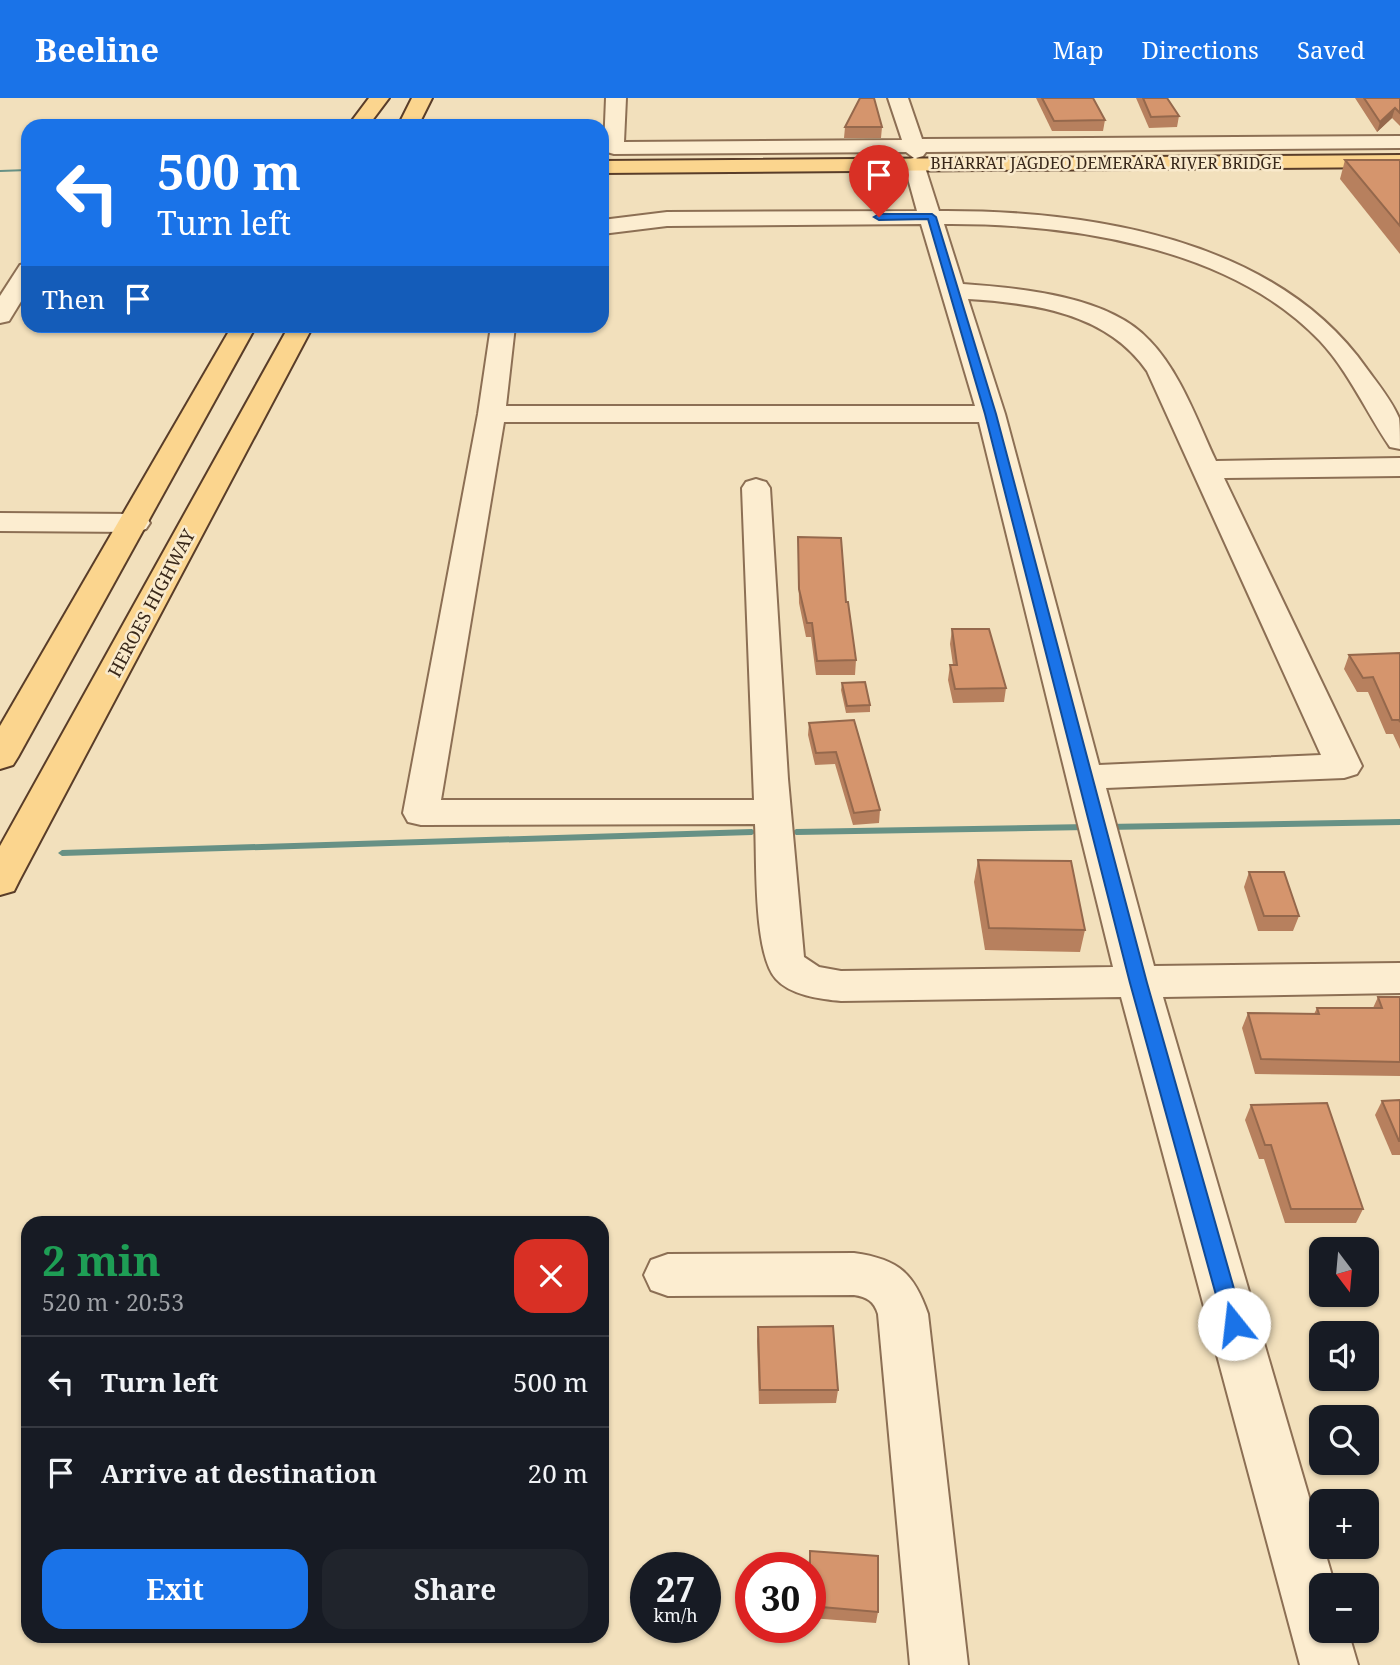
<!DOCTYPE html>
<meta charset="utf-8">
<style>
body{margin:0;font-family:"Noto Serif",serif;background:#20242c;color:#f1f3f6;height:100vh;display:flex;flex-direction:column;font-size:26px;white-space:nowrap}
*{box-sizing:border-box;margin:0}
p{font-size:23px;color:#9ea1a6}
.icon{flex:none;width:38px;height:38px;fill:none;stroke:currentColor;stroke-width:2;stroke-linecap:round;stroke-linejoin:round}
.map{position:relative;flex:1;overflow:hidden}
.side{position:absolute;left:21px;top:1118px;width:588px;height:427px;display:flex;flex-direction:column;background:#171b24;border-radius:21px;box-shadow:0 2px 5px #0004}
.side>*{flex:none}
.hud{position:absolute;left:21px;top:21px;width:588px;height:214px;border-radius:21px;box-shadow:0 2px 5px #0004;background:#1a73e8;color:#fff;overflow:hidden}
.needle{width:46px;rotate:164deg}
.buttons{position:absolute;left:1309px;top:1139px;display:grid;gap:14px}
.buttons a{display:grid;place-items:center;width:70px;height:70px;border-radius:14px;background:#171b24;box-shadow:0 2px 5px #0004;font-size:35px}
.speed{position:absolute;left:630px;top:1454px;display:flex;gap:14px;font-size:35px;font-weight:700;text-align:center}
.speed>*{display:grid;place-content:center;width:91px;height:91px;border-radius:50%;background:#171b24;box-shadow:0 2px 5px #0004;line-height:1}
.speed small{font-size:18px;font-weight:400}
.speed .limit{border:10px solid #d22;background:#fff;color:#111}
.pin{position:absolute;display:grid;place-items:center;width:60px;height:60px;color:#fff;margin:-72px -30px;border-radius:50% 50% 50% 0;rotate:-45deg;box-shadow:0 0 7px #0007}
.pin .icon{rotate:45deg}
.me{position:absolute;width:77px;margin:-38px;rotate:344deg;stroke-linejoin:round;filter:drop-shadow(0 0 5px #0008)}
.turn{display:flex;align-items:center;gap:24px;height:147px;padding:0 21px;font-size:32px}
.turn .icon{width:91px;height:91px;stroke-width:2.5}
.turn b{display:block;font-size:49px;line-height:60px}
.then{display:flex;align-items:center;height:66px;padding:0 21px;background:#0003;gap:14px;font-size:26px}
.round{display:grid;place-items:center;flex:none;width:74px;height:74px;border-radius:21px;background:#20242c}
.headline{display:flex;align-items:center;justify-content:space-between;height:119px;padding:0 21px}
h1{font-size:42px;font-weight:700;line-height:52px;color:#1e9e55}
.action{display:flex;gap:14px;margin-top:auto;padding:14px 21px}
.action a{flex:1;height:80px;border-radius:21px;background:#1a73e8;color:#fff;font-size:28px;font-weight:700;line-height:80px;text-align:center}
.action a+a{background:#20242c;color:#f1f3f6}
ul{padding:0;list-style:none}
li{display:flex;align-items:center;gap:21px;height:91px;padding:0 21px;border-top:2px solid #363941}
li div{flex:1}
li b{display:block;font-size:26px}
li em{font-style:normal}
header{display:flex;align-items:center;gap:42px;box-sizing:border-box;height:98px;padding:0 35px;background:#1a73e8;color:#fff}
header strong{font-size:33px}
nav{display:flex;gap:38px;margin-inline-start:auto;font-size:24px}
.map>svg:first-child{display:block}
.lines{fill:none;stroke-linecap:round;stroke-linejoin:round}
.stream{fill:#679185;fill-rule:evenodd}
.minor-casing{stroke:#8c6f54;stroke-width:4}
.major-casing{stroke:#593d29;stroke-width:4}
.minor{fill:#fcedd0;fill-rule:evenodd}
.major{fill:#fbd58e;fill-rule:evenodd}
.wall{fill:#b7805e}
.shaded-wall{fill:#95684c}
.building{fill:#d5956d;stroke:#95684c;stroke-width:2}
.route{fill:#1a73e8;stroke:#114b97;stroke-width:2}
.labels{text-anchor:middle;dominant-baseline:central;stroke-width:5;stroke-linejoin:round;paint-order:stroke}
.far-street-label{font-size:16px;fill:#39281a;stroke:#f9eacc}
.street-label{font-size:18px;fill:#39281a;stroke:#f9eacc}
</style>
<header>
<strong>Beeline</strong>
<nav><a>Map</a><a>Directions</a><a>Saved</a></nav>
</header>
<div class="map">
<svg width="1400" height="1567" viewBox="0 0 1400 1567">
<rect width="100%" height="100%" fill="#f2e0bc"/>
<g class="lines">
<g class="stream">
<path d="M1400,56v2l-798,6v-2z"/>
<path d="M28,71v2l-28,1v-2z"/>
<path d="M1400,721v6l-294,5 -4,-3 4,-3z"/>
<path d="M1088,726l4,3 -4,3 -292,5 -4,-3 4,-3z"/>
<path d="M752,731l4,3 -4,3 -690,21 -4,-3 4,-3z"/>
</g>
<g class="minor-casing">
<g id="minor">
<path d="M606,0h20l-2,44 278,-2 -14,-42h20l14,41 478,-3v12l-474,4 -3,4 -7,2 8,6 15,47c148,-1 337,27 428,158 11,15 25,32 32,49 1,8 1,22 1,31l-10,-2c-24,-35 -41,-75 -70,-106 -90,-95 -253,-118 -376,-117l19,60c57,4 146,12 186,56 32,33 48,81 67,121l184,-3v18l-176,2 138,288 -5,8 -13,4 -238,10 48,178 246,-3v30l-237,4 172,589h-14v45h27l10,34h-58l-179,-668 -280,4c-21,-2 -51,-6 -65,-22 -23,-26 -19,-118 -21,-155l-334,1 -13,-3 -5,-9 75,-399 13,-88h24l-9,80h469l-54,-182 -254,2 -65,8v-14l65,-8 250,-1 -13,-47 3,-4 7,-2 -8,-6 -292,2 -7,-2 -3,-4zM968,201c66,4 139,14 179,72l174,384 -222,10 -94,-351zM504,324h475l134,545 -272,4 -22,-4 -15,-10 -16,-178 -18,-291 -4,-6 -10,-3 -10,3 -4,6 12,312h-313z"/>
<path d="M28,165v27l-19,31 -9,2v-27l20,-31z"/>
<path d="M0,415l135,1 11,3 4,6 -4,6 -11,3 -135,-1z"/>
<path d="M854,1155c44,6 60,20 74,61l40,351h-58l-32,-351c-4,-13 -11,-17 -24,-19l-186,1 -17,-6 -7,-15 7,-15 17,-6z"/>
</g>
</g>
<g class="major-casing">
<g id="major">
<path d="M369,0h20l-21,28h-20z"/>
<path d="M412,0h20l-14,28h-20z"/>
<path d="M1400,57v12l-798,6v-12z"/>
<path d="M232,228h24l-238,431 -5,8 -13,4v-43z"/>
<path d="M289,228h24l-294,555 -5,10 -14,4v-49z"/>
</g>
</g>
<use href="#minor" class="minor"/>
<use href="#major" class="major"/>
</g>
<g class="wall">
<path d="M1036,0h57l12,22 -2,11h-51z"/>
<path d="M1136,0h31l12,18 -2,11 -28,1z"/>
<path d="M1355,0h45v28l-8,-8 -15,14z"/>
<path d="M845,29h37l-1,11h-37z"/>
<path d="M1345,62h55v94l-60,-75z"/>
<path d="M798,439l48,65 10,58 -1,15h-39l-5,-38h-5l-7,-34z"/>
<path d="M952,531l54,59 -2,14 -51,1 -5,-23 2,-15h3l-3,-21z"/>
<path d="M1400,555v96l-7,-15h-7l-18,-42h-11l-13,-23 5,-14z"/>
<path d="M842,585l28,22v7l-24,1 -5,-23z"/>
<path d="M854,622l26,90 -1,13 -26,2 -18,-61 -20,1 -7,-30 1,-12z"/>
<path d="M978,762l107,70 -5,22 -95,-2 -11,-68z"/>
<path d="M1249,774l50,44 -6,15h-35l-14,-44z"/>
<path d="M1378,899h22v79l-145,-2 -13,-46 6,-15 66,1 3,-6h56z"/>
<path d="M1400,1002v55h-8l-17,-40 7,-14z"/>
<path d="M1251,1007l112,104 -7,14h-71l-21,-64h-5l-14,-39z"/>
<path d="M758,1229l80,63 -2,13 -77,1 -2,-63z"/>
<path d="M810,1453l68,61 -2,11 -66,-5v-50h-2z"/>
</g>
<path class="shaded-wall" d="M1395,10l-3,10 -15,14 3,-10z"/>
<g class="building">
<path d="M860,0h14l8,29h-37z"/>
<path d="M1042,0h51l12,22 -51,1z"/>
<path d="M1143,0h24l12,18 -28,1z"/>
<path d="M1364,0h36v15l-5,-5 -15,14z"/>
<path d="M1345,62h55v66z"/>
<path d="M798,439l43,1 5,64h2l8,58 -39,1 -5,-38h-5l-8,-34z"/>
<path d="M952,531h37l17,59 -51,1 -5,-24h7z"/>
<path d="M1400,555v69l-1,-2h-7l-19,-43 -10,1 -14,-23z"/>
<path d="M865,584l5,23 -23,1 -5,-23z"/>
<path d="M854,622l26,90 -26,3 -18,-61 -20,1 -7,-30z"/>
<path d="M978,762l93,1 14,69 -96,-2z"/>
<path d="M1249,774h35l15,44h-35z"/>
<path d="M1378,899h22v65l-139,-3 -13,-46 71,1 -2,-6h65z"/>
<path d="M1400,1002v41h-1l-17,-40z"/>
<path d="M1327,1005l36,106h-72l-20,-64h-6l-14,-40z"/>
<path d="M833,1228l5,64h-78l-2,-63z"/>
<path d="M810,1453l68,5v56l-68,-6z"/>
</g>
<path class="route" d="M932,116l4,3 60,197 151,569 97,341 -3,6 -7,3 -7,-3 -3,-6 -94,-341 -145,-569 -57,-195 -49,1 -5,-3 5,-3z"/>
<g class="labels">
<g class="far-street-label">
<text x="1106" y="65">BHARRAT JAGDEO DEMERARA RIVER BRIDGE</text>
</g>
<g class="street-label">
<text transform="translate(151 505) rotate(-62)">HEROES HIGHWAY</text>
</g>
</g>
</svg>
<div class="buttons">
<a><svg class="needle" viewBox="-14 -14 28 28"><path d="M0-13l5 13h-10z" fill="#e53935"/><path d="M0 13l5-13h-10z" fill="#9ea1a6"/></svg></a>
<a><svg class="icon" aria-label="sound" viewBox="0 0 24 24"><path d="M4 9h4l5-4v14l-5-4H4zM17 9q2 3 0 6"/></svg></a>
<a><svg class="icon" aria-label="search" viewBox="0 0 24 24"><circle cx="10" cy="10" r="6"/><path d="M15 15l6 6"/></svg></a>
<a>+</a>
<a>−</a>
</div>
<div class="speed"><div>27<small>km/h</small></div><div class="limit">30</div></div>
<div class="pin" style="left:879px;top:119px;background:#d93025"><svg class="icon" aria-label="arrive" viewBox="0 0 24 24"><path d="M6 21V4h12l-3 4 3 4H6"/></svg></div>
<svg class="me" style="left:1234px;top:1226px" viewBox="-20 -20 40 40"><circle r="19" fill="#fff"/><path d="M0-13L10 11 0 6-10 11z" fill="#1a73e8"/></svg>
<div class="hud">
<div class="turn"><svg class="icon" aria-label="left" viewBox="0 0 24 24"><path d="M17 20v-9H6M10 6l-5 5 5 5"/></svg><div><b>500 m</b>Turn left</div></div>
<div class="then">Then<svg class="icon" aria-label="arrive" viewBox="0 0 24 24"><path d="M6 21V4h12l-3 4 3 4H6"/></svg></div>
</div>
<section class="side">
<div class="headline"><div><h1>2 min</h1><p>520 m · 20:53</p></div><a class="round" style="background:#d93025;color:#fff"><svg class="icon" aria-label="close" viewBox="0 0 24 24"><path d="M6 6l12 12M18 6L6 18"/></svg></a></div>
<ul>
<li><svg class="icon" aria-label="left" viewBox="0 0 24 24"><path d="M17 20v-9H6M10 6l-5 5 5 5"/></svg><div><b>Turn left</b></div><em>500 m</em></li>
<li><svg class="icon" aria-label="arrive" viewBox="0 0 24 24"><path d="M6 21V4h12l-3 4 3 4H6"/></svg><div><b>Arrive at destination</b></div><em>20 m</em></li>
</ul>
<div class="action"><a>Exit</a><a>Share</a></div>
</section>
</div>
